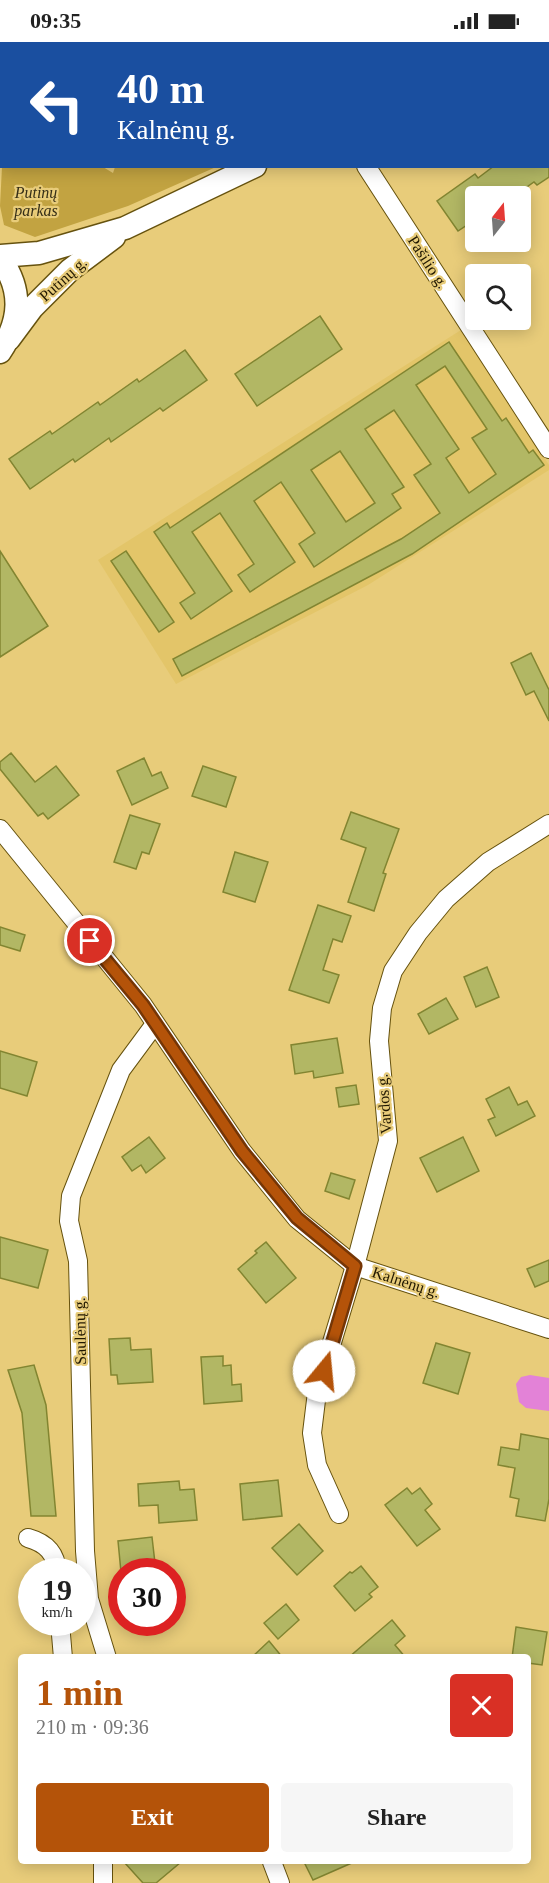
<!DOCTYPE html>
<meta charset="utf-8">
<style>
body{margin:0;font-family:Georgia,serif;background:#f6f6f6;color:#222;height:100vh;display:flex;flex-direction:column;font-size:22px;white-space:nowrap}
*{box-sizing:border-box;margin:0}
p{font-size:20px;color:#767676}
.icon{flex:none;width:33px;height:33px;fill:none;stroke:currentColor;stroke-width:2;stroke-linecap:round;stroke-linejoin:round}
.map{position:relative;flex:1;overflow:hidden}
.panel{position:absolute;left:18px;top:1612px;width:513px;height:210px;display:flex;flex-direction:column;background:#fff;border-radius:6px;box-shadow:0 3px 15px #0003}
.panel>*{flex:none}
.hud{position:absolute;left:0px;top:0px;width:549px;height:126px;box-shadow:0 3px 15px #0003;background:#1a4fa0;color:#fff;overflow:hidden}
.needle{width:39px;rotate:17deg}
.buttons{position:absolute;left:465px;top:144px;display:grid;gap:12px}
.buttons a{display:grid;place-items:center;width:66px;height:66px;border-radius:6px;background:#fff;box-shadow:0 3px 15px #0003;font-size:30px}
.speed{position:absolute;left:18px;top:1516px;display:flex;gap:12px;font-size:30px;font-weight:700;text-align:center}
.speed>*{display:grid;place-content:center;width:78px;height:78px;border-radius:50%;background:#fff;box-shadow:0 3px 15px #0003;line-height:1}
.speed small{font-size:15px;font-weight:400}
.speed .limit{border:9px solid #d22;background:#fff;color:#111}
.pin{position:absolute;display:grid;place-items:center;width:51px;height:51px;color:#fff;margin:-26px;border:3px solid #fff;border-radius:50%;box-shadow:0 2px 6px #0007}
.me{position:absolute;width:66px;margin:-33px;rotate:17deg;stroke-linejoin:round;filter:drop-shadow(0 0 4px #0008)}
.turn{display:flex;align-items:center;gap:21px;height:126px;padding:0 18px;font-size:27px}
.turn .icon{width:78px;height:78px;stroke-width:2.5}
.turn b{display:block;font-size:42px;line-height:51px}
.round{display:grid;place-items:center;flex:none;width:63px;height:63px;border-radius:6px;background:#f6f6f6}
.overview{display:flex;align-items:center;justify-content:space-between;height:102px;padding:0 18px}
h1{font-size:36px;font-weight:600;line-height:45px;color:#b45309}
.primary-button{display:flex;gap:12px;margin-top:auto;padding:12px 18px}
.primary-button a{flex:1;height:69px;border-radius:6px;background:#b45309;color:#fff;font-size:24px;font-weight:600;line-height:69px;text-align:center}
.primary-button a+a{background:#f6f6f6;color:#222}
.status{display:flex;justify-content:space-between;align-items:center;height:42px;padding:0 30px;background:#fff;direction:ltr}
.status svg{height:16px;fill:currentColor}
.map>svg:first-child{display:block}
.built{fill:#e3c569}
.green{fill:#c2a341}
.water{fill:#e382d7}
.building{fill:#b2b764;stroke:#828531;stroke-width:1.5;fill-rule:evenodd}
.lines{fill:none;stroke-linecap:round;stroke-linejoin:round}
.minor-casing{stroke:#66520e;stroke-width:20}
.major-casing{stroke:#66520e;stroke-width:25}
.minor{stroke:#fff;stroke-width:18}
.major{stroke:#fff;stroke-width:22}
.route-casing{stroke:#753606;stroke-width:15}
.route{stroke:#b45309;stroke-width:10}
.labels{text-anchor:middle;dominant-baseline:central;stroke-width:4.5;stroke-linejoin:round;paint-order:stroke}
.park-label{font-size:16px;font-style:italic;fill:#352e17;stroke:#e8cc7a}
.street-label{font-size:16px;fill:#211801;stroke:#e8cc7a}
</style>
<div class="status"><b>09:35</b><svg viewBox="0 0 49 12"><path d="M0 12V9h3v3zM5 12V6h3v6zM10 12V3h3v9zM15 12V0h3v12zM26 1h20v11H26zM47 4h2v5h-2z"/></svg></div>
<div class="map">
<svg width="549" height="1841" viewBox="0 0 549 1841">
<rect width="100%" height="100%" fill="#e8cc7a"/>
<g class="built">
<path d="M39,0h378l-379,1z"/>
<path d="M461,288l88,135v5l-181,115 -192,99 -78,-124z"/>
</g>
<path class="green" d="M2,125h101l10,6 2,-6h101l-88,39 -93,31 -31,-12 -4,-19z"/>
<path class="water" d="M530,1333l19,3v33l-23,-3 -7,-6 -3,-18 5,-7z"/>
<g class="building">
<path d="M494,124h55v11l-12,8 -3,-3 -20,14h-38v23l-18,12 -21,-30 38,-27 3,4z"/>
<path d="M320,274l22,33 -85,57 -22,-32z"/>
<path d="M449,300l53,79 4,-3 23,35 4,-3 11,15 -132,89 -230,122 -9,-17 228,-120 39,-26 -26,-38 17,-11 -37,-54 -29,19 39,58 -12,7 9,14 -87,59 -15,-23 16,-11 -34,-51 -27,19 41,61 -45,30 -12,-17 16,-11 -34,-51 -28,19 40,59 -41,28 -11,-16 15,-10 -41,-61 13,-9 3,5zM445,324l42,63 -15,9 24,36 -27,19 -23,-35 13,-9 -43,-64zM340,409l35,52 -29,19 -35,-52z"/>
<path d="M185,308l22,30 -44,31 -3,-3 -49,34 -2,-4 -34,24 -2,-3 -43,30 -21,-30 41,-28 2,3 46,-32 2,3 37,-26 2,3z"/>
<path d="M0,509l48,75 -48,31z"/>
<path d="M126,509l48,71 -15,10 -48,-71z"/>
<path d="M531,611l18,37v31l-15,-30 -8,4 -15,-32z"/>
<path d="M11,711l24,29 21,-16 23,29 -31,24 -5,-6 -5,3 -38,-47v-7z"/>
<path d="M144,716l8,18 9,-4 7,16 -36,17 -15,-34z"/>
<path d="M203,724l33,11 -10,30 -34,-11z"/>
<path d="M351,770l48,17 -16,44 3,1 -12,37 -26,-9 18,-54 -25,-9z"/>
<path d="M130,773l30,9 -11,30 -7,-2 -6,17 -22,-7z"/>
<path d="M235,810l33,10 -13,40 -32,-10z"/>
<path d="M318,863l33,11 -9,26 -9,-3 -10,31 16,5 -10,28 -40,-13z"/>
<path d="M0,885l25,8 -5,16 -20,-6z"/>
<path d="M487,925l12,30 -23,10 -12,-30z"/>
<path d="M446,956l12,21 -29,15 -11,-20z"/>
<path d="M337,996l6,35 -29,5 -1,-7 -18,3 -4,-29z"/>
<path d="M0,1009l37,11 -10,34 -27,-8z"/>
<path d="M356,1043l3,19 -20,3 -3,-19z"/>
<path d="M509,1045l9,18 9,-4 8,15 -39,20 -8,-16 7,-3 -9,-18z"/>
<path d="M149,1095l16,21 -19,15 -5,-8 -9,6 -10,-14z"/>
<path d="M463,1095l16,34 -42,21 -17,-34z"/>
<path d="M331,1131l24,7 -6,19 -24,-8z"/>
<path d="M0,1195l48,13 -10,38 -38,-10z"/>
<path d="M266,1200l30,36 -30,25 -28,-34 19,-16 -2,-2z"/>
<path d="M549,1218v21l-14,6 -8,-18z"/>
<path d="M130,1296l1,12 20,-1 2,33 -35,2 -1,-9h-6l-2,-36z"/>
<path d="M436,1301l34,10 -12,41 -35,-11z"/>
<path d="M223,1314v10l8,-1 1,20 9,-1 1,17 -38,3 -3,-47z"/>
<path d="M34,1323l12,40 10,111h-25l-9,-103 -14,-43z"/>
<path d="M521,1392l28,5v60l-4,22 -29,-5 3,-17 -9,-2 5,-29 -17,-3 3,-18 18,3z"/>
<path d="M278,1438l4,36 -39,4 -3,-36z"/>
<path d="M179,1439l1,9 14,-1 3,31 -38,3 -1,-18 -19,1 -1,-22z"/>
<path d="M407,1446l5,6 8,-6 12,16 -7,6 15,19 -23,17 -32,-41z"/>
<path d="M299,1482l24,27 -26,24 -25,-27z"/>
<path d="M152,1495l4,35h-35l-3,-31z"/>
<path d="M361,1524l17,21 -9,7 3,3 -17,14 -21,-25 16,-14 2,1z"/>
<path d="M286,1562l13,16 -21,19 -14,-16z"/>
<path d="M392,1578l13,16 -10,9 11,13h-58z"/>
<path d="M516,1585l31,5 -5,33 -14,-2v-5h-16z"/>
<path d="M269,1599l14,17h-32z"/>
<path d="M124,1820h57l-25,21h-13z"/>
<path d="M304,1820h50l-41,18z"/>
</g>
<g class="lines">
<g class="minor-casing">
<g id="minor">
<path d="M366,124l183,283"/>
<path d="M0,787l143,176 99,146 55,68 58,47 194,63"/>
<path d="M339,1472l-22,-49 -5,-32 5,-41 38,-126 33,-125 -9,-100 3,-33 11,-37 25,-38 28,-34 42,-37 61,-38"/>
<path d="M28,1496c18,5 28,15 29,34"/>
<path d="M60,1581l3,35"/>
<path d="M107,1616l-18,-59 -4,-48 -7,-290 -9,-40 2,-25 50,-126 34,-46"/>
<path d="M103,1820v21"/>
<path d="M272,1820l8,21"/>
</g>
</g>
<g class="major-casing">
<g id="major">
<path d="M448,2l2,-2"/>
<path d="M0,214l39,-3 86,-25 130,-62"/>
<path d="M0,216c23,32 21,62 0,94"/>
<path d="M9,297l23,-31 38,-38 44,-33"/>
</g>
</g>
<use href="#minor" class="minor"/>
<use href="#major" class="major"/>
</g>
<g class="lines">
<g class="route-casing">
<path id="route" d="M90,899l53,64 99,146 55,67 58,48 -31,105"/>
</g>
<use href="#route" class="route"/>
</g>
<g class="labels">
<g class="park-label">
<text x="36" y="150">Putinų<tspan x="36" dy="18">parkas</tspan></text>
</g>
<g class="street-label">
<text transform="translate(428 220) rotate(57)">Pašilio g.</text>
<text transform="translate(63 237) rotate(-42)">Putinų g.</text>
<text transform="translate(384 1062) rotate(-94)">Vardos g.</text>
<text transform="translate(406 1240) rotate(18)">Kalnėnų g.</text>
<text transform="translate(80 1289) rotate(-91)">Saulėnų g.</text>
</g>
</g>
</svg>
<div class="buttons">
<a><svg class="needle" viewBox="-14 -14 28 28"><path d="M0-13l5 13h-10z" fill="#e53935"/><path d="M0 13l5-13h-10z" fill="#767676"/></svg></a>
<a><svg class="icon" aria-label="search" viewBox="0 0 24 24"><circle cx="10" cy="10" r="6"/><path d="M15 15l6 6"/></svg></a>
</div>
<div class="speed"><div>19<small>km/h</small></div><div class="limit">30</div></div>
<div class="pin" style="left:90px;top:899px;background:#d93025"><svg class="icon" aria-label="arrive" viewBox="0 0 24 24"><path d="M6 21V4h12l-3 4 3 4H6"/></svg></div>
<svg class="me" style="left:324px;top:1329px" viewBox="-20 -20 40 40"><circle r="19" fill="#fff"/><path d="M0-13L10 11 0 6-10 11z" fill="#b45309"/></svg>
<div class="hud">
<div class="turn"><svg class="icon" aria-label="left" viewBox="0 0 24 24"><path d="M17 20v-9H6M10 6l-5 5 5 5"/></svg><div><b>40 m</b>Kalnėnų g.</div></div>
</div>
<section class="panel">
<div class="overview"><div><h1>1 min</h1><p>210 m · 09:36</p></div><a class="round" style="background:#d93025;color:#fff"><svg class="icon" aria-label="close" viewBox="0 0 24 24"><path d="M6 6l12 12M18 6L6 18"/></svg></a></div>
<div class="primary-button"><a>Exit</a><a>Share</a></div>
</section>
</div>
